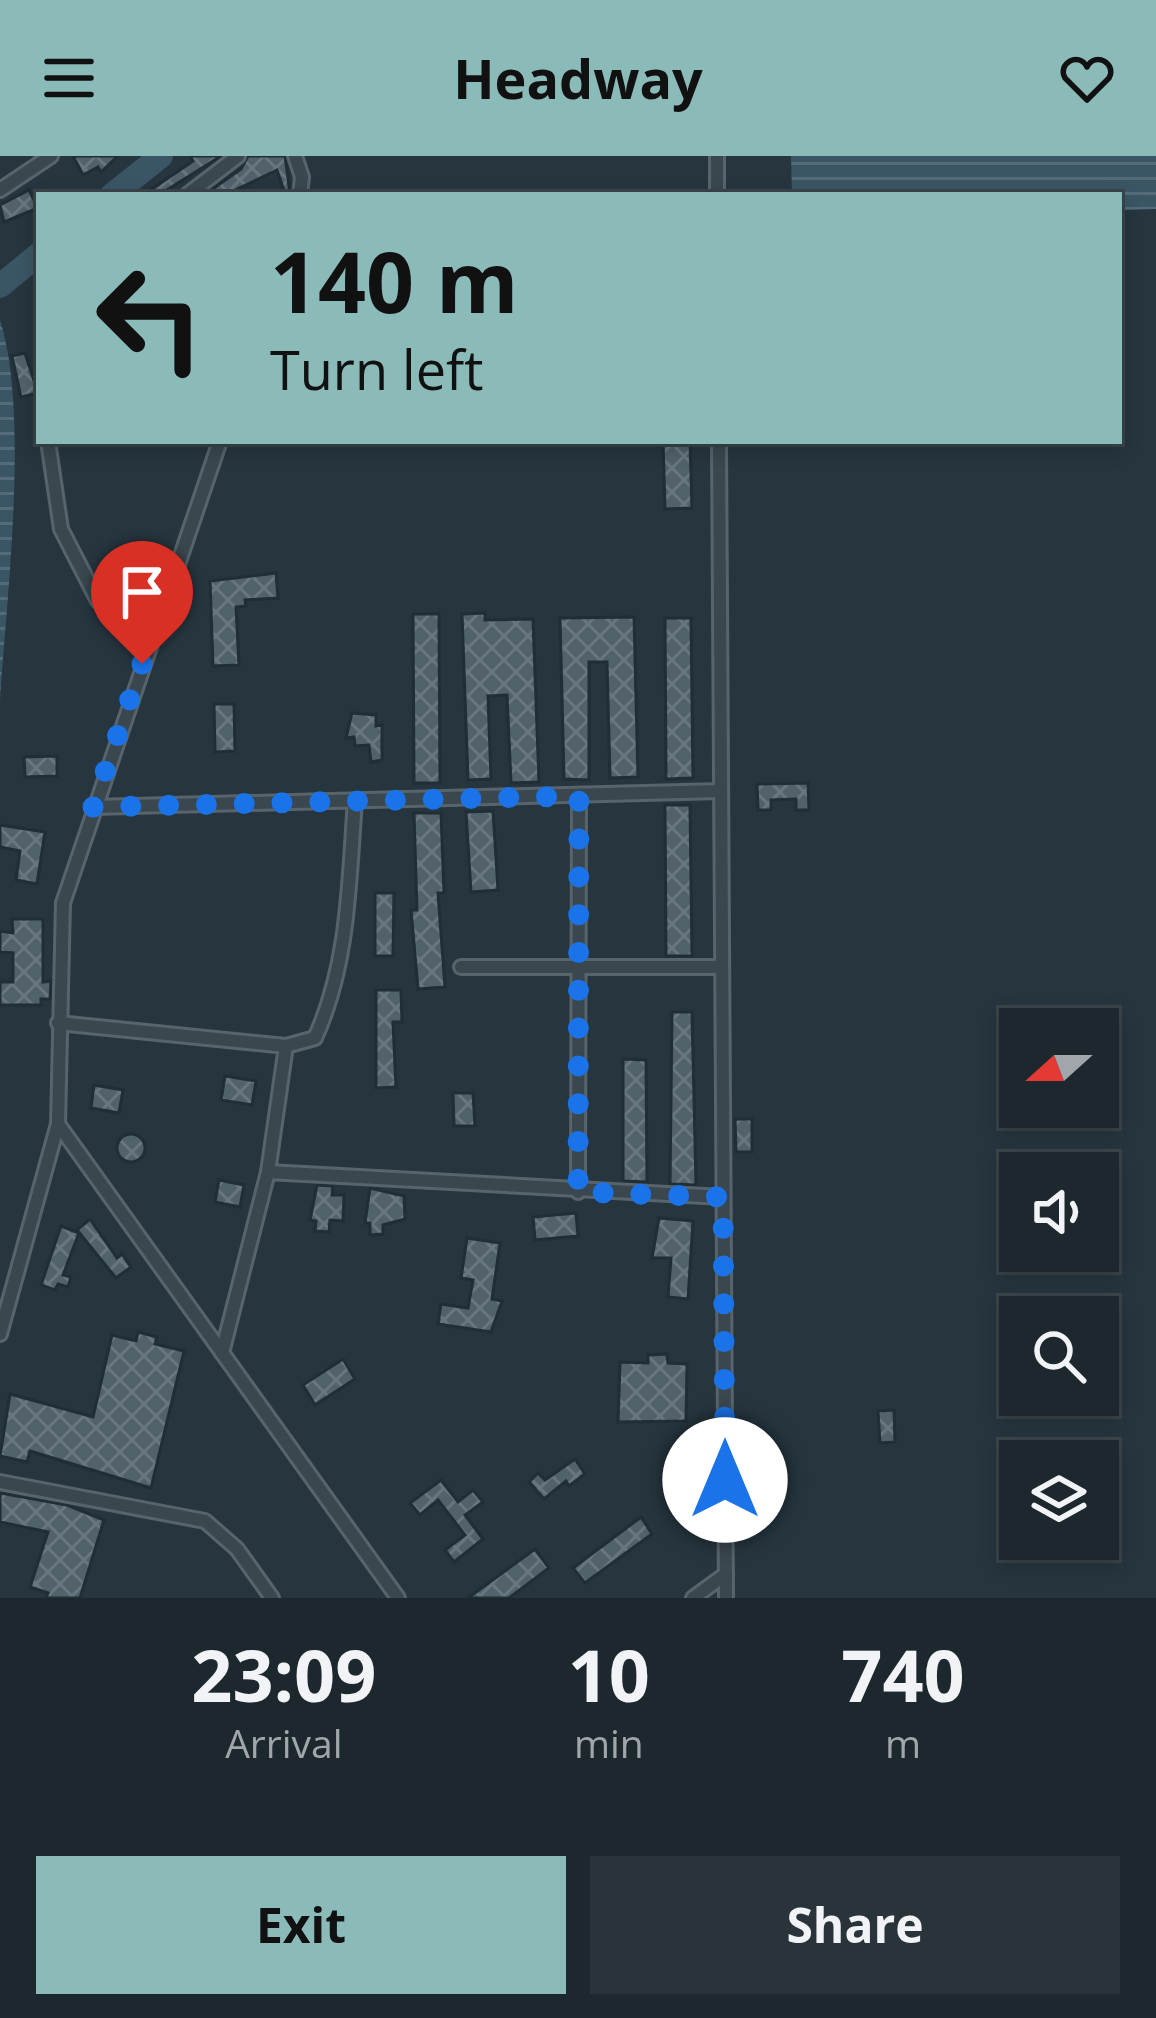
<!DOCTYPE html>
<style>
body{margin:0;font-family:"Open Sans",sans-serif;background:#29343a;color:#f1f3f6;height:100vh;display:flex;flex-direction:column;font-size:45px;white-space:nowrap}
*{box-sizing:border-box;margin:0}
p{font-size:39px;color:#a0a6aa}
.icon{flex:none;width:66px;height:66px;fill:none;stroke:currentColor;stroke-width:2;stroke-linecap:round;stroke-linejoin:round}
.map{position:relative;height:1442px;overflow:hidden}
.details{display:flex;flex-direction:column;background:#1c282e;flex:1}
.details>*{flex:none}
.top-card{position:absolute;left:36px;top:36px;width:1086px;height:252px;border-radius:0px;box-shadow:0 6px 18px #0003,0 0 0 3px #3a444a;background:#8bbbb9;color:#111;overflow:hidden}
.needle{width:78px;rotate:249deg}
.fabs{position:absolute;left:999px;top:852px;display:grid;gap:24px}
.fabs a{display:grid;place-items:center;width:120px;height:120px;border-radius:0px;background:#1c282e;box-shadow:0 6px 18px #0003,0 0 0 3px #3a444a;font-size:60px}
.pin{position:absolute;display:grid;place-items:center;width:102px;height:102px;color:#fff;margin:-123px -51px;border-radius:50% 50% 50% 0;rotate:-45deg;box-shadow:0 0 12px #0007}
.pin .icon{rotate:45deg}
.me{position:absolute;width:132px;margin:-66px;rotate:0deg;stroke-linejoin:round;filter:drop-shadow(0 0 9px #0008)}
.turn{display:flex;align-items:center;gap:42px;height:252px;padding:0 36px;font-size:54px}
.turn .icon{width:156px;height:156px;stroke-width:2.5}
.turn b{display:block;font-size:84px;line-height:102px}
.eta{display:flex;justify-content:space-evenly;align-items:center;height:204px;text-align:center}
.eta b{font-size:72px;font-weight:700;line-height:84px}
.action{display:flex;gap:24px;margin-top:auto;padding:24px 36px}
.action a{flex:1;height:138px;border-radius:0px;background:#8bbbb9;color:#111;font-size:48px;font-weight:700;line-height:138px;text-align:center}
.action a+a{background:#29343a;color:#f1f3f6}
header{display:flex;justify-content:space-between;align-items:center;height:156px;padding:0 36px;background:#8bbbb9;color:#111;font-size:54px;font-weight:700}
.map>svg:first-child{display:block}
.water{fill:url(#water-rules)}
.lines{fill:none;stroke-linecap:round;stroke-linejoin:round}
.river{stroke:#3a5564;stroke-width:24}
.building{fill:url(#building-cross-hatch);stroke:#202e35;stroke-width:3}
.street-casing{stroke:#57646c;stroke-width:18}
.street{stroke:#3a474e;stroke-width:12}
.route{stroke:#1a73e8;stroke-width:21;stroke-dasharray:0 37.8}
</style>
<header><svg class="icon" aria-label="menu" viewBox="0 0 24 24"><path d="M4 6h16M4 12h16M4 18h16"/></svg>Headway<svg class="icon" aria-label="heart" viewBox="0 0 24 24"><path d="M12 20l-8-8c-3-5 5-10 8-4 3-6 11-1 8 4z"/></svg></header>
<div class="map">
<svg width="1156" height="1442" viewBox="0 0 1156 1442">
<defs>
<pattern id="water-rules" width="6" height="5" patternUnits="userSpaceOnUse" patternTransform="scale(3)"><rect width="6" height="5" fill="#3a5564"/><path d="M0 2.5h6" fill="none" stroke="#546c79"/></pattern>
<pattern id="building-cross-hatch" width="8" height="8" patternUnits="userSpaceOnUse" patternTransform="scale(3)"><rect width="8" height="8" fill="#51626b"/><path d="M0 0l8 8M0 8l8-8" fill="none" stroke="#68777f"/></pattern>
</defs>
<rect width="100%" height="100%" fill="#26353e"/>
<g class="water">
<path d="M791,0h365v53l-37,1v-15h-327z"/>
<path d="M0,164c30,95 6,280 0,383z"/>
</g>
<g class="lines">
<g class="river">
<path d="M112,39l49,-39"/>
<path d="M0,130l39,-32"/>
</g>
</g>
<g class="building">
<path d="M73,0h45l-17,16 -3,-5 -15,8z"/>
<path d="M190,0h31l-62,39h-16l50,-34z"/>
<path d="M248,0h37l5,37 -5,1 -8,-24 -52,25h-21l37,-26z"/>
<path d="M29,34l9,18 -34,14 -4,-17z"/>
<path d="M25,197l13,40 -17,4 -9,-41z"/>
<path d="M663,285h27l2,67 -27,1z"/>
<path d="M276,417l2,25 -33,2 1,6 -10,1 3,58 -26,1 -3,-85z"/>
<path d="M485,457v7l48,-1 6,163 -28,1 -4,-88 -19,1 3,83 -23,1 -6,-166z"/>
<path d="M413,458h26l1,169h-26z"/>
<path d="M634,461l4,160 -28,1 -3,-116h-18v118l-25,-1 -4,-161z"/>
<path d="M665,462h26l2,160 -27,1z"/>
<path d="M214,548h20l1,47 -20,1z"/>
<path d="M352,557l24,2v11l6,-1v35l-11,2 -2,-17 -14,1 -1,-9 -8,1z"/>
<path d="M57,600v20l-32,1 -1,-20z"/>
<path d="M808,627l1,27h-13v-11l-25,1v10h-13l-1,-26z"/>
<path d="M665,649h25l2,151h-26z"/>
<path d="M493,655l5,79 -27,2 -5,-80z"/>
<path d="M414,657h27l3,80h-6l7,94 -27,2 -7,-79h6z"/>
<path d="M0,669l45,7 -8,52 -21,-4 4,-29 -20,-4z"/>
<path d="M375,737h19l-1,63h-18z"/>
<path d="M12,763h31v63l8,-1 -1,18h-9v6h-41v-23h13v-29l-13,-1v-21l13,2z"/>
<path d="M376,834h25l1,32h-9l3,65 -20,1z"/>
<path d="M672,856h20l4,173 -26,-1z"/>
<path d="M623,903l23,1 1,122 -24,-1z"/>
<path d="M225,920l31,5 -4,24 -31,-5z"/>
<path d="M94,929l29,5 -4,23 -28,-5z"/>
<path d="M453,937h20l2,33h-21z"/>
<path d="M735,963h17v33h-16z"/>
<circle cx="131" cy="992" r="14"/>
<path d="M219,1024l25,5 -4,22 -25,-5z"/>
<path d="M317,1029l16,1 -1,9h12l-1,26 -13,-1 -1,12 -14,-1 1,-10 -6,-1z"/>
<path d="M370,1032l34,8 1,23 -22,6v9l-13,1v-12h-5z"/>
<path d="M576,1057l2,23 -43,4 -2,-23z"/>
<path d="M659,1062l34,3 -5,78 -20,-2 3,-39h-19z"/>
<path d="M90,1063l27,39 5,-4 9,13 -15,11 -39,-48z"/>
<path d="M61,1070l18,7 -16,42 8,2 -3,10 -10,-3 -3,6 -14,-5z"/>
<path d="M467,1082l33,5 -8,56 10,2 -11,31 -53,-8 3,-20 27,4 5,-28 -12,-2z"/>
<path d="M138,1176l19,5 -2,7 29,7 -33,137 -121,-37 -3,11 -27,-6 10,-62 83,23 19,-82 24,6z"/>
<path d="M667,1198l1,9 19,1 -1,57 -68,1 2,-60 28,1v-8z"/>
<path d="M343,1203l12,20 -40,26 -12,-20z"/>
<path d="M894,1254l1,32 -15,1 -2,-32z"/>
<path d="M575,1303l10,15 -16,12 -3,-5 -22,18 -15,-17 9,-9 7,7z"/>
<path d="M441,1324l17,22 15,-12 10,12 -18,13 18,24 -29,23 -9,-12 20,-15 -27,-35 -18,15 -10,-12z"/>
<path d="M0,1337l67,12 37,15 -24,78h-34l2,-5 -18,-6 18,-55 -48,-10z"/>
<path d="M641,1361l11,17 -67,49 -12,-15z"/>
<path d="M535,1393l14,19 -40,30h-41z"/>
</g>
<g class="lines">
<g class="street-casing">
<g id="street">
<path d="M295,0l7,21 -2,18"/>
<path d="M717,0v39"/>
<path d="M0,34l51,-34"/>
<path d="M187,39l51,-39"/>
<path d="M48,285l13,88 37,72 60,20"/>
<path d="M719,285l7,1157"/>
<path d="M93,651l628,-16"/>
<path d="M461,811h261"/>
<path d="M58,867l228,23 -18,126 -46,181"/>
<path d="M286,890l29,-8c34,-74 34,-157 40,-238"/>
<path d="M58,968l340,474"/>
<path d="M268,1016l455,25"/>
<path d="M578,1036l1,-396"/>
<path d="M0,1178l58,-210 5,-221 157,-462"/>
<path d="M0,1326l205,39 32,28 35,49"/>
<path d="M693,1442l33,-24"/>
</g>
</g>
<use href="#street" class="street"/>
</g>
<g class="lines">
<path class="route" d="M142,508l-49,143 486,-11 -1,396 145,5 2,283"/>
</g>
</svg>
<div class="fabs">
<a><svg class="needle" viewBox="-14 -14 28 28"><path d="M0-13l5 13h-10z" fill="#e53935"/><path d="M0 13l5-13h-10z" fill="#a0a6aa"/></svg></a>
<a><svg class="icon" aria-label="sound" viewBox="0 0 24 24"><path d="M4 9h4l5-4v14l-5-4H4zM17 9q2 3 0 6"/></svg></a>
<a><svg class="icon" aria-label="search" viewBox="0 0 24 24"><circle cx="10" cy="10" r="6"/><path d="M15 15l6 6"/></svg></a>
<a><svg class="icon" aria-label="layers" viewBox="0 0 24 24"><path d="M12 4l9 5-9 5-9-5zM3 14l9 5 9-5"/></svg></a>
</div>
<div class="pin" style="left:142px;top:508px;background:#d93025"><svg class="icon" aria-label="arrive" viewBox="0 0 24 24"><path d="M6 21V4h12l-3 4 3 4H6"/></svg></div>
<svg class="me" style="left:725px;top:1324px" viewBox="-20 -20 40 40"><circle r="19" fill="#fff"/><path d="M0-13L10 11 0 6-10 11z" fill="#1a73e8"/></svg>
<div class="top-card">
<div class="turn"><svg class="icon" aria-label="left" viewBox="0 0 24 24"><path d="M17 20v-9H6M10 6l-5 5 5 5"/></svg><div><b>140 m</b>Turn left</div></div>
</div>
</div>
<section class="details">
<div class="eta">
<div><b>23:09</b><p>Arrival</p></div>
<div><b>10</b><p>min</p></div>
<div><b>740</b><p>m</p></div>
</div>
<div class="action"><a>Exit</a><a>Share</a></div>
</section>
